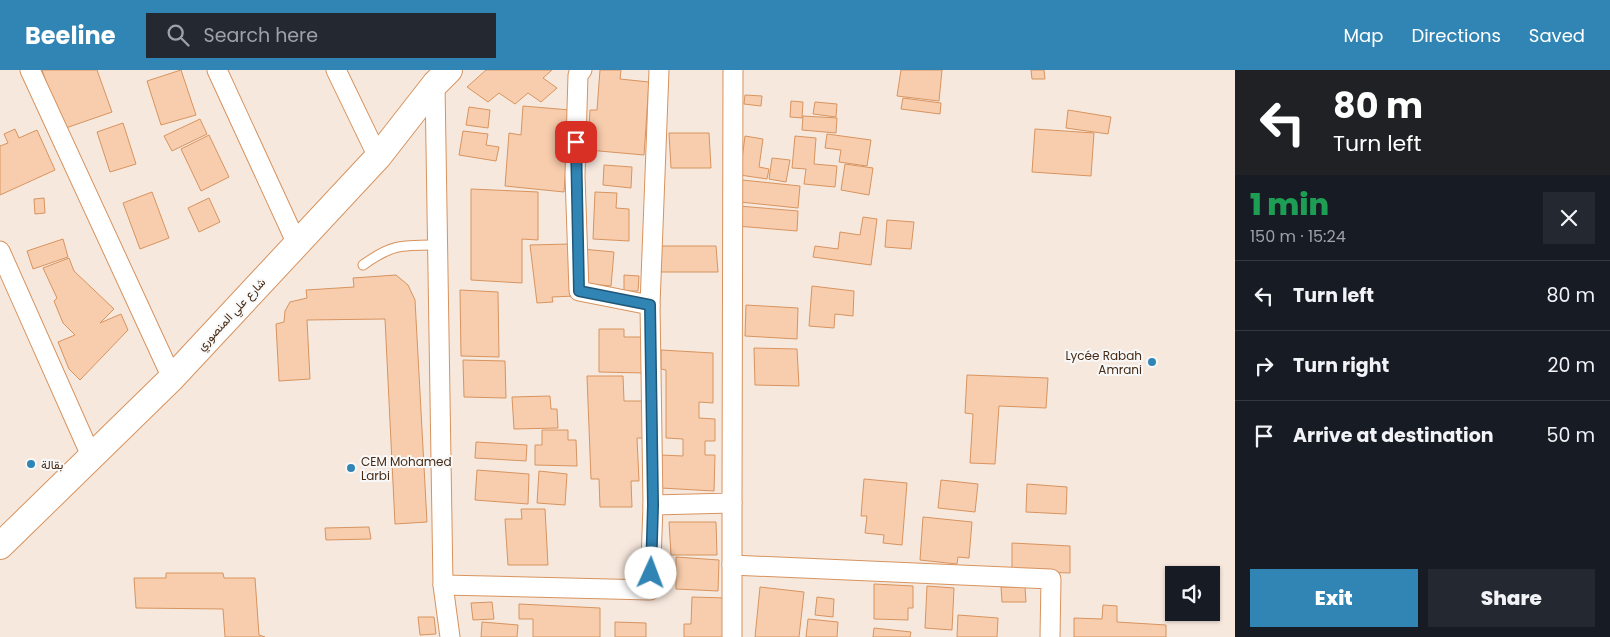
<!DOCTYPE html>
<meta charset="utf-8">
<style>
body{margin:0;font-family:Poppins,Vazirmatn,sans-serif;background:#242831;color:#f1f3f6;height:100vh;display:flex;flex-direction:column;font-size:19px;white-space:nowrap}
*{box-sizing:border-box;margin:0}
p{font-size:16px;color:#9ea1a6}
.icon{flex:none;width:28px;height:28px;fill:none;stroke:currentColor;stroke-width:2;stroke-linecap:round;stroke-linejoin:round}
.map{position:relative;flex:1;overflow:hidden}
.drawer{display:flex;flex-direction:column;background:#171b24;width:375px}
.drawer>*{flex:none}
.top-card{background:#202124;color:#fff;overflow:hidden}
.buttons{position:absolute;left:1165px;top:496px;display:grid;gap:10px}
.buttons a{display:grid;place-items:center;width:55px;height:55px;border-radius:0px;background:#171b24;box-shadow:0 1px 4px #0004;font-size:25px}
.pin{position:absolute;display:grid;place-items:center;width:42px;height:42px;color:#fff;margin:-21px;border-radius:10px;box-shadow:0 2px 8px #0006}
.me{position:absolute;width:55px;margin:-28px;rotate:2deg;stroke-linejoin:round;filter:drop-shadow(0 0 4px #0008)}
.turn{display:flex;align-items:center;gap:18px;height:105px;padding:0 15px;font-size:22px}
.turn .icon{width:65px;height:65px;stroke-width:2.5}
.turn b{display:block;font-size:35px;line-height:42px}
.round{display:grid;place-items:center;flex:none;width:52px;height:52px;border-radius:0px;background:#242831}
.overview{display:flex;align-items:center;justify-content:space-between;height:85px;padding:0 15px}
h1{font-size:30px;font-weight:800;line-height:38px;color:#1e9e55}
.primary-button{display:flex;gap:10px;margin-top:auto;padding:10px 15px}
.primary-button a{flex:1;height:58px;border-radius:0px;background:#3185b5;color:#fff;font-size:20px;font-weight:800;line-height:58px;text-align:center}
.primary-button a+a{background:#242831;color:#f1f3f6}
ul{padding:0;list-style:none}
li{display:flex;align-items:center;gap:15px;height:70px;padding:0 15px;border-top:1px solid #363941}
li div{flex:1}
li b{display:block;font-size:19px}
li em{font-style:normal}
header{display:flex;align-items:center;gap:30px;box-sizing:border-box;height:70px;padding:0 25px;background:#3185b5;color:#fff}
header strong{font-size:24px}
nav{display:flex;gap:28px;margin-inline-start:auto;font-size:18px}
.search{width:350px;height:45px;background:#242831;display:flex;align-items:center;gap:12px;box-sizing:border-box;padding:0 18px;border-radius:0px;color:#9ea1a6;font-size:19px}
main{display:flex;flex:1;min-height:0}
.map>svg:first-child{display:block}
.building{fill:#f8cdad;stroke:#d7945f}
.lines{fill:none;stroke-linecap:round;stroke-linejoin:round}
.service-casing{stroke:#d7935e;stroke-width:11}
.minor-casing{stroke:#d7935e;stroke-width:21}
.secondary-casing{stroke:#d7935e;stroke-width:28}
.service{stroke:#fff;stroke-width:9}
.minor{stroke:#fff;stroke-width:19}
.secondary{stroke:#fff;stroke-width:26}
.route-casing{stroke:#205676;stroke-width:12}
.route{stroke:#3185b5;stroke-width:9}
.poi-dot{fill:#3185b5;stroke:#f8f8f8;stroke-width:2}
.labels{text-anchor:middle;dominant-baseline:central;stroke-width:4;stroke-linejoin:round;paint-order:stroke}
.street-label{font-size:12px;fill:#462a14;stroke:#f8f8f8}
.poi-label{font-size:12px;fill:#462a14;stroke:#f8f8f8;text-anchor:start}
</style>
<header>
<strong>Beeline</strong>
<div class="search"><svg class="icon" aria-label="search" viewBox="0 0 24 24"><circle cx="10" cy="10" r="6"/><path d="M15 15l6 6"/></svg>Search here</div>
<nav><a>Map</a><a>Directions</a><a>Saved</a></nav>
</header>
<main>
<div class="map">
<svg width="1235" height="567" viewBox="0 0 1235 567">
<rect width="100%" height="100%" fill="#f7e8dd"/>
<g class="building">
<path d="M42,0h55l15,42 -49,17z"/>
<path d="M181,0l15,45 -35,10 -14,-44z"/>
<path d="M486,0h66l-9,8 14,10 -16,14 -13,-9 -13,11 -16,-11 -11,9 -21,-15z"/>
<path d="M600,0h21l-1,9 29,3 -5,73 -56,-5 2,-40h7z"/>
<path d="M901,0h41l-3,31 -42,-5z"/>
<path d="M1031,0h13l1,9h-13z"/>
<path d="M745,25l17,1 -1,10 -17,-2z"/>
<path d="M903,28l38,5 -1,11 -39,-5z"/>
<path d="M791,31l12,1 -1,16 -12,-1z"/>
<path d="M815,32l22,2 -1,13 -23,-3z"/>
<path d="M523,36l47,4 -6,82 -59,-6 4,-53 12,2z"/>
<path d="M469,37l21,3 -2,18 -22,-3z"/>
<path d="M1068,40l43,7 -3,17 -42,-6z"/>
<path d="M803,46l34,2 -1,15 -34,-3z"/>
<path d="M200,49l7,15 -35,17 -8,-15z"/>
<path d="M123,53l13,41 -26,8 -13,-40z"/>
<path d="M15,59l4,9 18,-8 18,40 -55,25v-49l8,-3 -4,-9z"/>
<path d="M1035,59l59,4 -3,43 -59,-4z"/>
<path d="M463,61l25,3 -2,11 13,2 -3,14 -37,-6z"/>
<path d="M669,63h40l2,35h-40z"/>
<path d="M827,64l44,6 -4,26 -28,-4 2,-12 -16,-2z"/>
<path d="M209,65l20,42 -28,14 -20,-42z"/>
<path d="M745,66l18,3 -4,28 10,2 -2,10 -27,-4z"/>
<path d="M795,66l21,2 -2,26 23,2 -2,21 -31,-3 2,-15 -14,-1z"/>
<path d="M772,88l18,2 -4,22 -17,-3z"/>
<path d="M845,94l28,4 -4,27 -28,-5z"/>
<path d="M604,95l28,2 -1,21 -28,-3z"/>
<path d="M742,110l58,6 -2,22 -58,-6z"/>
<path d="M471,119l67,3v48l-16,-1v44l-51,-3z"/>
<path d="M152,122l17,46 -29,11 -17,-46z"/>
<path d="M595,122l22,1 -1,15 13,1v32l-36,-2z"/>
<path d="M44,128l1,15 -10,1 -1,-15z"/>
<path d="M209,128l11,24 -21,10 -11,-24z"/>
<path d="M739,136l59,5 -1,20 -60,-5z"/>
<path d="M863,147l14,2 -6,46 -58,-8 2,-11 23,3 2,-17 20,3z"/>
<path d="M887,150l27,2 -3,27 -26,-2z"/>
<path d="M63,169l5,18 -35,12 -6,-18z"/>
<path d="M569,174l6,52 -23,1 1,5 -16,1 -7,-58z"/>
<path d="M660,176h56l2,26h-57z"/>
<path d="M582,179l32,3 -3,34 -32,-3z"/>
<path d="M69,188l5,13 40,38 -14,14 21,-9 7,16 -48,50 -11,-11 -11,-27 17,-7 -12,-12 -9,-22 3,-3 -14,-30z"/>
<path d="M396,205l12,10 7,15 12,222 -32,2 -10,-205 -78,1 3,59 -31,2 -3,-57 8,-2 1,-11 5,-9 17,-4 -1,-8 48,-3 -1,-9z"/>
<path d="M624,205l15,1 -1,15h-14z"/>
<path d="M812,216l42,5 -1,25 -18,-2 -1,14 -25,-2z"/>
<path d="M460,220l38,2 1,65 -38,-1z"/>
<path d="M746,235l52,3 -1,31 -52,-3z"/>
<path d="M599,259h25v8h21v36l-46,-1z"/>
<path d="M754,278l43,1 2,37 -44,-1z"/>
<path d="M661,280l52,3v50l-14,-1v16l16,1v22h-10v14h10l-1,36 -53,-3v-33l22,1v-17l-17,-1v-68l-5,-1z"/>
<path d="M463,290l42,1 1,37 -42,-1z"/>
<path d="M967,305l81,3 -2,30 -47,-2 -4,58 -25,-1 3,-49 -8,-1z"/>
<path d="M587,306h36l1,25h20l1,37h-8l2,43h-8l1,26h-32l-1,-28h-8z"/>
<path d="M550,326l1,13h6l1,19 -44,1 -2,-32z"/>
<path d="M542,360h26v10h8l1,26 -42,-1v-20h7z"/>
<path d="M476,372l51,3 -1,16 -51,-3z"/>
<path d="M477,400l52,4 -1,30 -53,-4z"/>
<path d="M539,401l28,3 -2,31 -28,-2z"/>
<path d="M864,409l43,4 -5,62 -19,-2 1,-8 -19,-2 2,-17h-6z"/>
<path d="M941,410l37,4 -3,28 -37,-4z"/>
<path d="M1027,414l40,3 -1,27 -40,-2z"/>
<path d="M521,439h24l3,56h-40l-3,-46h17z"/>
<path d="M923,447l49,5 -3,36 -11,-1 -1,7 -37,-4z"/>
<path d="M669,452h47l1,33h-46z"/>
<path d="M369,457l2,12 -45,1 -1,-12z"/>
<path d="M1012,473l58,3v27l-58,-2z"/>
<path d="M676,487l43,3 -1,31 -42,-2z"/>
<path d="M166,503h57l1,5h31l4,57 6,2h-40l-2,-28 -87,-1 -2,-30h32z"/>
<path d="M874,514l39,2v22h-5v12l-34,-1z"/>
<path d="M927,516l27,2 -2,42 -27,-2z"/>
<path d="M760,517l44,5 -5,45h-44z"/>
<path d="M1001,517h24l1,15h-24z"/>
<path d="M692,527l34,1 -1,39h-41v-13h7z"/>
<path d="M817,527l17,2 -1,18 -18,-2z"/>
<path d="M492,532l2,17 -21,1 -2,-17z"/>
<path d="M519,534l81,4v29h-67v-18h-14z"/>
<path d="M1103,535l14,1v16l49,3v12h-92v-19l28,1z"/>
<path d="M958,545l40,3 -1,19h-40z"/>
<path d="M418,547h16l2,17 -16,1z"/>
<path d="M808,549l30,3 -1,15h-31z"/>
<path d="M482,552l36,3 -1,12h-36z"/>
<path d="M615,552l31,1v14h-31z"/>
<path d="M874,558l37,4 -1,5h-37z"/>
</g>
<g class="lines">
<g class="service-casing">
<path id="service" d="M363,195c29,-21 39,-20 75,-20"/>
</g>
<g class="minor-casing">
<g id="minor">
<path d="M30,0l142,308"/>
<path d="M217,0l80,174"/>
<path d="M336,0l42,87"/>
<path d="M582,0l-4,5 -3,101 4,115 71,14"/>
<path d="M435,14l8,501 7,52"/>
<path d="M0,181l92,207"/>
<path d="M732,433v134"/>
<path d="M653,435l79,-2 1,-433"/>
<path d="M732,495l319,14 -1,58"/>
<path d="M443,515l207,5 3,-85 -3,-200 9,-235"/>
</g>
</g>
<g class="secondary-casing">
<path id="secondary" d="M0,476l172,-168 206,-221 57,-73 14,-14"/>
</g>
<use href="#service" class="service"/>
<use href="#minor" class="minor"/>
<use href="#secondary" class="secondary"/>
</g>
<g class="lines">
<g class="route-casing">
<path id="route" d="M576,72l3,149 71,14 3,200 -2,68"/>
</g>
<use href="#route" class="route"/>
</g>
<g class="poi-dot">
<circle cx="1152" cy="292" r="5"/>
<circle cx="31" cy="394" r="5"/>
<circle cx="351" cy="398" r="5"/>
</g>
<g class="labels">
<g class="street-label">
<text transform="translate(231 244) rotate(-47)">شارع علي المنصوري</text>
</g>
<g class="poi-label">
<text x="1142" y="285" text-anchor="end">Lycée Rabah<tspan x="1142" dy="14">Amrani</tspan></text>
<text x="361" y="391">CEM Mohamed<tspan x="361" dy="14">Larbi</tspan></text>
<text x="41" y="394">بقالة</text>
</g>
</g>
</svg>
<div class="buttons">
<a><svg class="icon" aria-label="sound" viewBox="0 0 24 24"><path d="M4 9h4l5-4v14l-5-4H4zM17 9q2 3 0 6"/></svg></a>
</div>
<div class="pin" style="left:576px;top:72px;background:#d93025"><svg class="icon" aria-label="arrive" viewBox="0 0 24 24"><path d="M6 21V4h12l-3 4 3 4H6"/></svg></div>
<svg class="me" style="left:651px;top:503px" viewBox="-20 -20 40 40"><circle r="19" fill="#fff"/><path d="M0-13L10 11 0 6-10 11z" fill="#3185b5"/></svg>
</div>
<section class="drawer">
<div class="top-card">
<div class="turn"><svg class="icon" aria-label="left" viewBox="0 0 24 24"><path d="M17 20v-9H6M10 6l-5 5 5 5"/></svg><div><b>80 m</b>Turn left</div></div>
</div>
<div class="overview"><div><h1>1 min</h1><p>150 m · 15:24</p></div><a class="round"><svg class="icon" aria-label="close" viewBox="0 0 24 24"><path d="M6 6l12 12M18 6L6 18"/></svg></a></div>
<ul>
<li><svg class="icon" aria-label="left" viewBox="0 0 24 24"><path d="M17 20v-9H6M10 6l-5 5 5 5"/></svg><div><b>Turn left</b></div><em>80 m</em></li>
<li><svg class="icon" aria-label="right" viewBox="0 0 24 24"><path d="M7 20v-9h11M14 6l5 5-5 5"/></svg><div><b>Turn right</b></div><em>20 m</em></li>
<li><svg class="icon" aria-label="arrive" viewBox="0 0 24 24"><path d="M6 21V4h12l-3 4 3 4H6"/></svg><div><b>Arrive at destination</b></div><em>50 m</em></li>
</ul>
<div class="primary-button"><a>Exit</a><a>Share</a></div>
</section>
</main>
